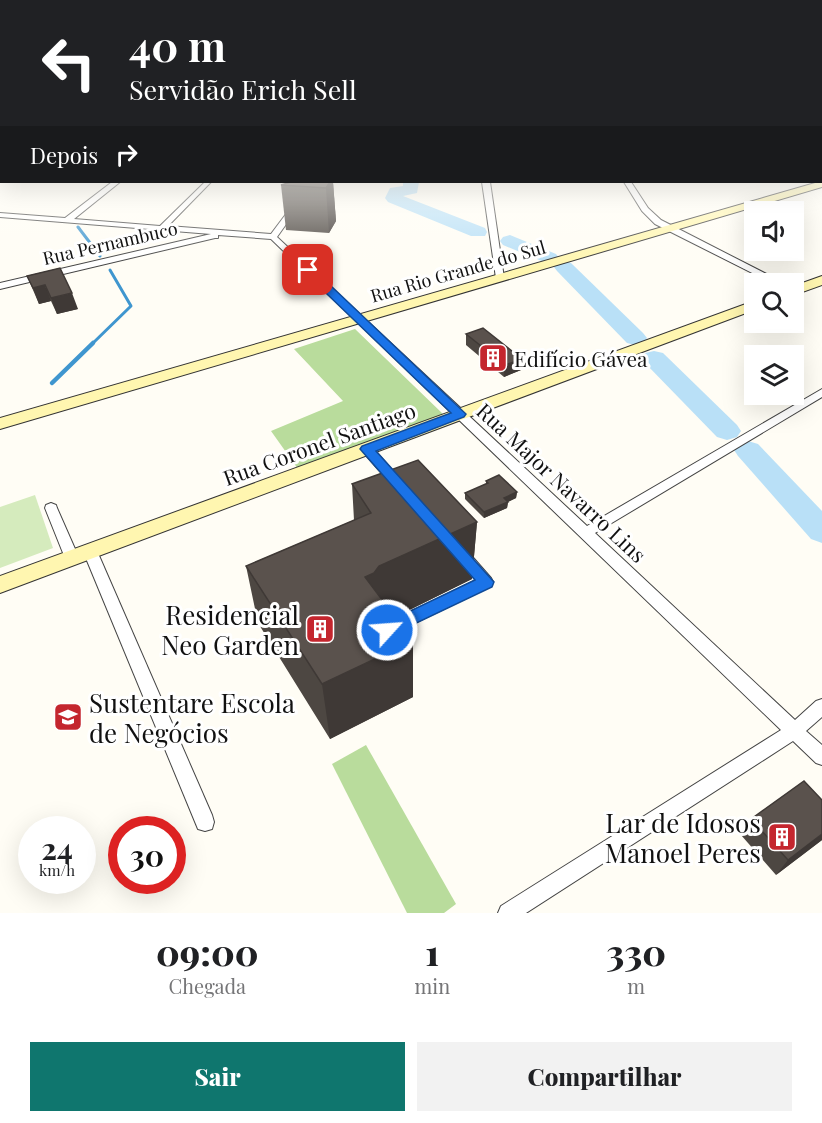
<!DOCTYPE html>
<html lang="pt">
<meta charset="utf-8">
<style>
body{margin:0;font-family:"Playfair Display",serif;background:#f2f2f2;color:#202124;height:100vh;display:flex;flex-direction:column;font-size:22px;white-space:nowrap}
*{box-sizing:border-box;margin:0}
p{font-size:20px;color:#757577}
.icon{flex:none;width:33px;height:33px;fill:none;stroke:currentColor;stroke-width:2;stroke-linecap:round;stroke-linejoin:round}
.map{position:relative;height:913px;overflow:hidden}
.details{display:flex;flex-direction:column;background:#fff;flex:1}
.details>*{flex:none}
.guide{position:absolute;left:0px;top:0px;width:822px;height:183px;box-shadow:0 6px 24px #0002;background:#202124;color:#fff;overflow:hidden}
.tools{position:absolute;left:744px;top:201px;display:grid;gap:12px}
.tools a{display:grid;place-items:center;width:60px;height:60px;border-radius:0px;background:#fff;box-shadow:0 6px 24px #0002;font-size:30px}
.speed{position:absolute;left:18px;top:816px;display:flex;gap:12px;font-size:30px;font-weight:700;text-align:center}
.speed>*{display:grid;place-content:center;width:78px;height:78px;border-radius:50%;background:#fff;box-shadow:0 6px 24px #0002;line-height:1}
.speed small{font-size:15px;font-weight:400}
.speed .limit{border:9px solid #d22;background:#fff;color:#111}
.pin{position:absolute;display:grid;place-items:center;width:51px;height:51px;color:#fff;margin:-26px;border-radius:12px;box-shadow:0 3px 9px #0006}
.me{position:absolute;width:66px;margin:-33px;rotate:64deg;stroke-linejoin:round;filter:drop-shadow(0 0 4px #0008)}
.turn{display:flex;align-items:center;gap:21px;height:126px;padding:0 30px;font-size:27px}
.turn .icon{width:78px;height:78px;stroke-width:2.5}
.turn b{display:block;font-size:42px;line-height:51px}
.then{display:flex;align-items:center;height:57px;padding:0 30px;background:#0003;gap:12px;font-size:22px}
.eta{display:flex;justify-content:space-evenly;align-items:center;height:102px;text-align:center}
.eta b{font-size:36px;font-weight:800;line-height:42px}
.primary-button{display:flex;gap:12px;margin-top:auto;padding:12px 30px}
.primary-button a{flex:1;height:69px;border-radius:0px;background:#0f766e;color:#fff;font-size:24px;font-weight:800;line-height:69px;text-align:center}
.primary-button a+a{background:#f2f2f2;color:#202124}
.map>svg:first-child{display:block}
.green{fill:#d5ebbd}
.forest{fill:#b9dc9c}
.lines{fill:none;stroke-linecap:round;stroke-linejoin:round}
.stream-far2{stroke:#3f96cf;stroke-width:2}
.stream-far1{stroke:#3f96cf;stroke-width:3}
.stream{stroke:#3f96cf;stroke-width:4.5}
.river{fill:#b9e0f7;fill-rule:evenodd}
.minor-casing{stroke:#444;stroke-width:2}
.tertiary-casing{stroke:#444;stroke-width:3}
.secondary-casing{stroke:#333;stroke-width:2}
.primary-casing{stroke:#222;stroke-width:2}
.minor{fill:#fff;fill-rule:evenodd}
.tertiary{fill:#fff;fill-rule:evenodd}
.secondary{fill:#fff6b0;fill-rule:evenodd}
.primary{fill:#f9d66b;fill-rule:evenodd}
.wall{fill:#4d4742}
.shaded-wall{fill:#3f3936}
.building{fill:#5a524d;stroke:#3f3936;stroke-width:1.5}
.route{fill:#1a73e8;stroke:#114b97;stroke-width:1.5}
.labels{text-anchor:middle;dominant-baseline:central;stroke-width:6;stroke-linejoin:round;paint-order:stroke}
.far-street-label{font-size:18px;fill:#111;stroke:#fff}
.poi-label{font-size:21px;fill:#111;stroke:#fff;text-anchor:start}
.street-label{font-size:21px;fill:#111;stroke:#fff}
.near-poi-label{font-size:26px;fill:#111;stroke:#fff;text-anchor:end}
</style>
<div class="map">
<svg width="822" height="913" viewBox="0 0 822 913">
<rect width="100%" height="100%" fill="#fffdf5"/>
<path class="green" d="M35,495l18,53 -53,20v-61z"/>
<g class="forest">
<path d="M355,329l88,85 -145,55 -27,-38 72,-30 -49,-52z"/>
<path d="M366,745l90,159 -12,9h-37l-75,-149z"/>
</g>
<g class="lines">
<path class="stream-far2" d="M78,227l2,2"/>
<g class="stream-far1">
<path d="M78,227l22,29"/>
<path d="M91,345l40,-39 -21,-36"/>
</g>
<path class="stream" d="M52,383l41,-40"/>
<g class="river">
<path d="M403,182h16l-2,11 -14,3 82,32 2,4 -2,4h-14l-83,-34 -3,-4 5,-10 13,-2z"/>
<path d="M510,235l46,19 3,4 -3,4 -7,2 -46,-19 -3,-4 3,-4z"/>
<path d="M564,261l7,2 72,70 4,5 -4,5 -8,2 -8,-2 -70,-72 -3,-4 3,-4z"/>
<path d="M654,351l9,2 74,72 4,6 -4,6 -10,3 -10,-3 -72,-74 -3,-5 3,-5z"/>
<path d="M748,441l10,3 64,67v32l-11,-4 -73,-83 -4,-6 4,-6z"/>
</g>
<g class="minor-casing">
<g id="minor">
<rect x="0" y="137" width="2" height="3"/>
<path d="M112,182h8l-46,37 86,7 45,-44h6l-43,44 103,8 39,-52h6l-39,55 310,289 235,-137v8l-227,136 200,187 21,-19 6,-2v18l-16,14 16,14v20l-6,-2 -23,-22 -267,172h-28l3,-7 280,-176 -510,-491 -53,-4v3h-3l-215,51v-6l211,-49 -211,-17v-4l65,5z"/>
<path d="M482,182h8l14,96 -4,3 -4,-3z"/>
<path d="M624,182h7l17,26 13,12 125,64h-12l-119,-60 -13,-13z"/>
<path d="M367,445l4,1 29,33 2,3 -2,3h-8l-29,-33 -2,-3 2,-3z"/>
<path d="M51,503l5,2 1,3 22,50 -2,4 -5,1 -5,-1 -2,-4 -20,-50 1,-3z"/>
<path d="M90,546l5,1 2,4 115,264 2,7 -2,7 -7,2 -7,-2 -115,-278 2,-4z"/>
<path d="M464,552l5,1 22,25 2,4 -2,4 -99,48 -5,2 -5,-2 -3,-4 3,-4 94,-46 -19,-23 2,-4z"/>
</g>
</g>
<g class="tertiary-casing">
<rect id="tertiary" x="820" y="140" width="2" height="6"/>
</g>
<g class="secondary-casing">
<g id="secondary">
<path d="M0,166h2l-2,7z"/>
<path d="M822,181v6l-822,242v-11z"/>
<path d="M822,276v9l-28,10v-9z"/>
<path d="M754,301v9l-754,283v-17z"/>
</g>
</g>
<g class="primary-casing">
<rect id="primary" x="820" y="167" width="2" height="6"/>
</g>
<use href="#minor" class="minor"/>
<use href="#tertiary" class="tertiary"/>
<use href="#secondary" class="secondary"/>
<use href="#primary" class="primary"/>
</g>
<g class="wall">
<path d="M291,182h42l3,39 -7,12 -43,-3 -5,-45z"/>
<path d="M27,276l51,33 -21,5 -6,-13 -12,3z"/>
<path d="M466,334l56,25 -1,11 -17,7 -38,-32z"/>
<path d="M486,481l31,11 -1,6 -8,4 -1,6 -23,10 -19,-19v-6l21,-9z"/>
<path d="M352,484l125,38 -5,57 -77,38 18,24v56l-83,42 -72,-116 -12,-57 108,-46z"/>
<path d="M751,819l71,21 -46,35 -35,-40z"/>
</g>
<g class="shaded-wall">
<path d="M330,182h3l3,39 -7,12 -3,-45z"/>
<path d="M45,285l6,16 -12,3 -6,-16z"/>
<path d="M72,293l6,16 -21,5 -6,-16z"/>
<path d="M522,359l-1,11 -17,7 1,-12z"/>
<path d="M517,492l-1,6 -13,6 1,-6z"/>
<path d="M508,502l-1,6 -23,10v-6z"/>
<path d="M477,522l-5,57 -91,45 -16,-47 14,-11z"/>
<path d="M413,641v56l-83,42 -8,-55z"/>
<path d="M822,834v6l-46,35 12,-15z"/>
</g>
<g class="building">
<path d="M291,182h39l-4,6 -45,-3z"/>
<path d="M60,268l12,25 -21,5 -6,-13 -12,3 -6,-12z"/>
<path d="M483,328l39,31 -17,6 -39,-31z"/>
<path d="M418,460l59,62 -98,44 -5,7 -9,4 48,64 -91,43 -76,-118 125,-53 -19,-29z"/>
<path d="M499,475l18,17 -13,6 4,4 -24,10 -19,-19 23,-10 -2,-2z"/>
<path d="M804,781l18,19v34l-34,26 -37,-41z"/>
</g>
<linearGradient id="sky" x2="0" y2="1"><stop stop-color="#95c6ee"/><stop offset="0.52" stop-color="#fffefa"/><stop offset="1" stop-color="#fffefa" stop-opacity="0"/></linearGradient>
<rect width="822" height="265" fill="url(#sky)"/>
<path class="route" d="M304,267h7l155,147 -2,3 -88,34 118,131 -2,5 -105,50 -6,-2 -2,-5 2,-5 94,-45 -115,-131 2,-3 89,-33 -147,-141z"/>
<defs>
<g id="building-square" transform="scale(1.5)"><rect x="-9" y="-9" width="18" height="18" rx="4" fill="#c4262e" stroke="#fff"/><path d="M-4-6H4V6H1V3H-1V6H-4ZM-2.5-4.3h1.7v1.8h-1.7ZM.8-4.3h1.7v1.8H.8ZM-2.5-1h1.7V.8h-1.7ZM.8-1h1.7V.8H.8Z" fill="#fff"/></g>
<g id="university-square" transform="scale(1.5)"><rect x="-9" y="-9" width="18" height="18" rx="4" fill="#c4262e" stroke="#fff"/><path d="M0-5L7-2L0 1L-7-2ZM-4 1L0 2.5L4 1V4Q0 6-4 4Z" fill="#fff"/></g>
</defs>
<g fill-rule="evenodd">
<use href="#building-square" x="493" y="358"/>
<use href="#building-square" x="320" y="629"/>
<use href="#university-square" x="68" y="717"/>
<use href="#building-square" x="782" y="837"/>
</g>
<g class="labels">
<g class="far-street-label">
<text transform="translate(110 243) rotate(-13)">Rua Pernambuco</text>
<text transform="translate(458 271) rotate(-16)">Rua Rio Grande do Sul</text>
</g>
<g class="poi-label">
<text x="514" y="358">Edifício Gávea</text>
</g>
<g class="street-label">
<text transform="translate(319 443) rotate(-20)">Rua Coronel Santiago</text>
<text transform="translate(562 482) rotate(43)">Rua Major Navarro Lins</text>
</g>
<g class="near-poi-label">
<text x="299" y="614">Residencial<tspan x="299" dy="30">Neo Garden</tspan></text>
<text x="89" y="702" text-anchor="start">Sustentare Escola<tspan x="89" dy="30">de Negócios</tspan></text>
<text x="761" y="822">Lar de Idosos<tspan x="761" dy="30">Manoel Peres</tspan></text>
</g>
</g>
</svg>
<div class="tools">
<a><svg class="icon" aria-label="sound" viewBox="0 0 24 24"><path d="M4 9h4l5-4v14l-5-4H4zM17 9q2 3 0 6"/></svg></a>
<a><svg class="icon" aria-label="search" viewBox="0 0 24 24"><circle cx="10" cy="10" r="6"/><path d="M15 15l6 6"/></svg></a>
<a><svg class="icon" aria-label="layers" viewBox="0 0 24 24"><path d="M12 4l9 5-9 5-9-5zM3 14l9 5 9-5"/></svg></a>
</div>
<div class="speed"><div>24<small>km/h</small></div><div class="limit">30</div></div>
<div class="pin" style="left:308px;top:270px;background:#d93025"><svg class="icon" aria-label="arrive" viewBox="0 0 24 24"><path d="M6 21V4h12l-3 4 3 4H6"/></svg></div>
<svg class="me" style="left:387px;top:630px" viewBox="-20 -20 40 40"><circle r="17" fill="#1a73e8" stroke="#fff" stroke-width="3"/><path d="M0-11L8 9 0 5-8 9z" fill="#fff"/></svg>
<div class="guide">
<div class="turn"><svg class="icon" aria-label="left" viewBox="0 0 24 24"><path d="M17 20v-9H6M10 6l-5 5 5 5"/></svg><div><b>40 m</b>Servidão Erich Sell</div></div>
<div class="then">Depois<svg class="icon" aria-label="right" viewBox="0 0 24 24"><path d="M7 20v-9h11M14 6l5 5-5 5"/></svg></div>
</div>
</div>
<section class="details">
<div class="eta">
<div><b>09:00</b><p>Chegada</p></div>
<div><b>1</b><p>min</p></div>
<div><b>330</b><p>m</p></div>
</div>
<div class="primary-button"><a>Sair</a><a>Compartilhar</a></div>
</section>
